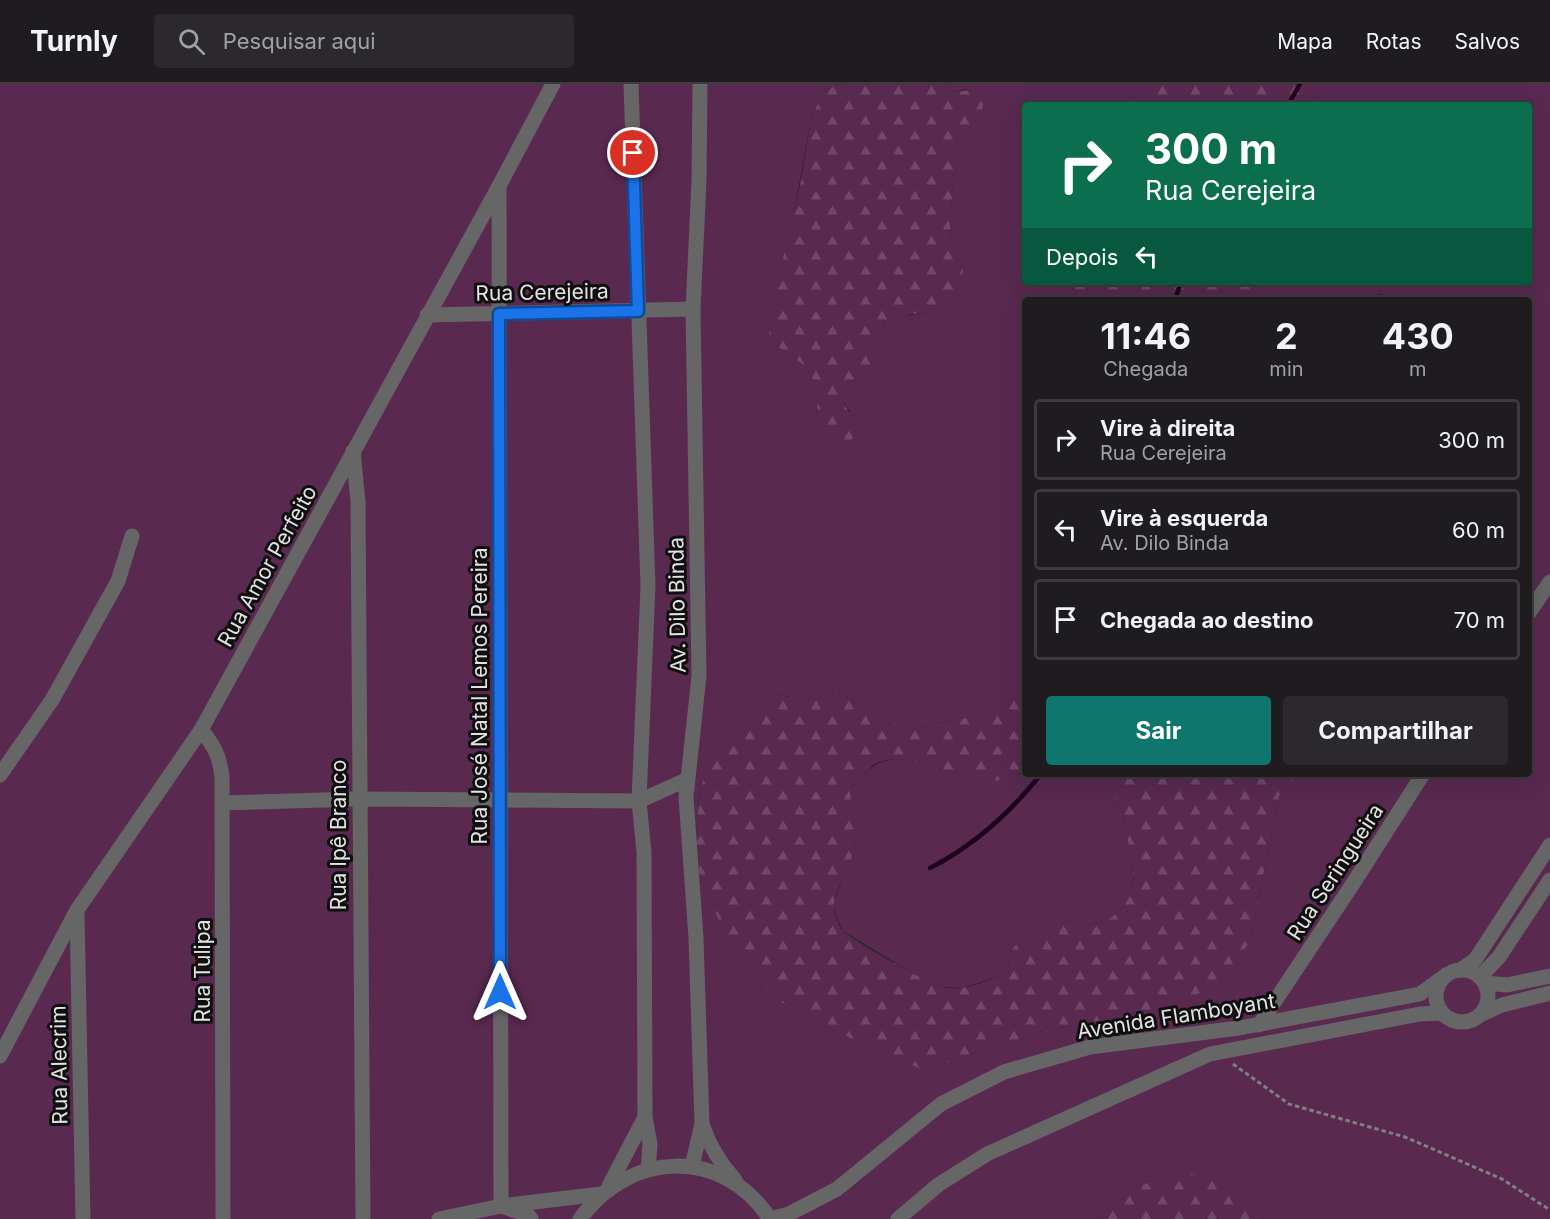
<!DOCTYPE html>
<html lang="pt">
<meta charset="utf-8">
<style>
body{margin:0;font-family:Inter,sans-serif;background:#2b292b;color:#f1f3f6;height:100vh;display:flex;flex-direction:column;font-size:22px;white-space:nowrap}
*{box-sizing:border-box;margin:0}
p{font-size:20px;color:#a1a1a4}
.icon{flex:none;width:33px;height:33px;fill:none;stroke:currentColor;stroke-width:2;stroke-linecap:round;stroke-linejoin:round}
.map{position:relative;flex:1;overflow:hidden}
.panel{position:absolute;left:1022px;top:213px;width:510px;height:480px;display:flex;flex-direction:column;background:#1e1c1e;border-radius:6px;box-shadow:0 6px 24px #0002,0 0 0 2px #3c3a3c}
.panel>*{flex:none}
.top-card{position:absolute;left:1022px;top:18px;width:510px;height:183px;border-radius:6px;box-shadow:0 6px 24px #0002,0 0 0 2px #3c3a3c;background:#0b6e4f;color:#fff;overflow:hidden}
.pin{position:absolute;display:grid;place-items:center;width:51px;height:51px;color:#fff;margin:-26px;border:3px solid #fff;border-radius:50%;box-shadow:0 2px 6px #0007}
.me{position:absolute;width:66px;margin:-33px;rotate:0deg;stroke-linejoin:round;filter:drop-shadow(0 0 4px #0008)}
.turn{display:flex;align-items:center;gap:21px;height:126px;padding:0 24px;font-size:27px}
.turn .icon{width:78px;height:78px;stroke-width:2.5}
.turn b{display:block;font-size:42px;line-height:51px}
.then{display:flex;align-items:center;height:57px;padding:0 24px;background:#0003;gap:12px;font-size:22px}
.eta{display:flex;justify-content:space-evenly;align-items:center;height:102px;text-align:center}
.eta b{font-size:36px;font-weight:700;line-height:42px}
.cta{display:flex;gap:12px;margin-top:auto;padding:12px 24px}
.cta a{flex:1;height:69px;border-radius:6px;background:#0f766e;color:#fff;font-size:24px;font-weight:700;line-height:69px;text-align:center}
.cta a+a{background:#2b292b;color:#f1f3f6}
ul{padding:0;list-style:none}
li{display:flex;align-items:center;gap:18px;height:81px;margin:0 12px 9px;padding:0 12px;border:3px solid #3c3a3c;border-radius:6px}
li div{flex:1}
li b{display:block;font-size:22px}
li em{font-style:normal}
header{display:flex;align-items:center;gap:36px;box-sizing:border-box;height:84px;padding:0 30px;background:#1e1c1e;border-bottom:2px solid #3c3a3c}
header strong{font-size:28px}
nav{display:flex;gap:33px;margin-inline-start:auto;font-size:21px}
.search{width:420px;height:54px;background:#2b292b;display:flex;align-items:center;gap:15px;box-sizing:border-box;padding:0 21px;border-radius:6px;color:#a1a1a4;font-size:22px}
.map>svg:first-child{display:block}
.green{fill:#592950}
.forest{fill:url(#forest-firs)}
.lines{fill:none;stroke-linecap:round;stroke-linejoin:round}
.stream{stroke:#1f001b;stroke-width:4.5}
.path{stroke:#817f81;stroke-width:3;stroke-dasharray:4.5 3;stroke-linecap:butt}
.minor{stroke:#656665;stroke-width:15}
.tertiary{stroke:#656665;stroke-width:15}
.route-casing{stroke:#114b97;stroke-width:15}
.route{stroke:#1a73e8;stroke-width:10}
.labels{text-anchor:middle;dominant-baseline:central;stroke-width:6;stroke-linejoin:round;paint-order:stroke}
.street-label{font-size:21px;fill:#e3e2e3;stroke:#100f10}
</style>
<header>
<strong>Turnly</strong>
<div class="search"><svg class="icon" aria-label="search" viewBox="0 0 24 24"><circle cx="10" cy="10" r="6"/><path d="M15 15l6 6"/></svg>Pesquisar aqui</div>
<nav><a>Mapa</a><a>Rotas</a><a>Salvos</a></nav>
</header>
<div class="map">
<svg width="1550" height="1135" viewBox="0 0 1550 1135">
<defs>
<pattern id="forest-firs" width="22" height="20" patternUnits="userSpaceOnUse" patternTransform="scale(1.5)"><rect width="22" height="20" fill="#592950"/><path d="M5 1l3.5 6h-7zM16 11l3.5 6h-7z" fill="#714869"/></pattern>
</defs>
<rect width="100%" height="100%" fill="#282628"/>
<g class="green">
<path d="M0,0h841l-16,6 -13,25 -42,226 35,25 14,25 -3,24 34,-3 -8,-13 5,-16 11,-4 11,-8c2,-10 2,-24 5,-34 8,-19 38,-23 56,-24l33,-45 -12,-24 -1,-23 6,-76 24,-30 -13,-26 -12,3 -9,-8h209c-13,5 -23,15 -36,21h-95v177h42l18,18h-60v389l-2,5 -34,19 -76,16 -36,-10 -34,-26 -34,7 -35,-6 -13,8 -54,62 -8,41 -4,55 127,165 104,46 51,-19 110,-31 31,1 133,-80 29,-146 19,-22h230v-474h-134l-2,-4 -12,-2 -17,6h-105l6,-18h264v-177h-218l12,-21h228v1135h-287l-35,-31 -131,29v2h-1097z"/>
<path d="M901,675l91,22 28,-7 4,-5v5h78c18,21 22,45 27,72 1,12 6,26 4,37 -3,24 -23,42 -47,40 -5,0 -9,-3 -14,-3 -10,0 -51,20 -58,27 -6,5 -5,14 -6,22l-8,6 -24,9 -16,4 -17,-1 -21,-8 -79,-48 -7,-15 -3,-12 22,-58 -5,-57c20,-19 22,-29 51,-30z"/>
</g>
<g class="forest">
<path d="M841,0h105l9,8 22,-3 8,10 -5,16 -24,31 -6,75 1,23 12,24 -2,22 -13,14 -18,9 -18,1 -29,11 -9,12 -5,34 -11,8 -11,4 -5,16 14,27 -9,30 -29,-26 -2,-14 3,-25 -14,-25 -35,-25 -1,-22 31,-134 12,-70 13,-25z"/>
<path d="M1155,0h167l-12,21h-191c13,-6 23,-16 36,-21z"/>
<path d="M1066,198h198l-6,18h-174z"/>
<path d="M1024,605v80l-13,10 -19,2 -91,-22 -16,1 -11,4 -24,25c1,17 7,44 4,60 -3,16 -20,43 -20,56 -1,7 4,20 9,26 7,8 88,54 100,56 21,5 49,-6 65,-18 1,-8 0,-17 6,-22 7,-7 48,-28 58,-27 5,0 9,3 14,3 24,2 44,-16 47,-40 2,-11 -3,-25 -4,-37 -5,-27 -9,-51 -27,-72h196l-19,22 -29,146 -28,35 -19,15 -86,30 -31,-1 -110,31 -51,19 -104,-46 -45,-26 -54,-71 -28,-68 4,-55 8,-41 54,-62 13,-8 35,6 34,-7 34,26 37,10 75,-16 34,-19z"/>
<path d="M1191,1089l37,14 35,32h-166l17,-24 42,-15z"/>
</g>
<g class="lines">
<g class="stream">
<path d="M1288,21l12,-21"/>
<path d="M1175,216l6,-18"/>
<path d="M930,784c45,-23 80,-55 111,-94"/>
</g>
<path class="path" d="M1233,980l56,40 116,33 97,42 48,31"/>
<g class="minor">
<path d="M631,0l17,502 -9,215 5,51 1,265 5,27 -2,26"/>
<path d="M499,105l2,1017"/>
<path d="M427,231l266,-6"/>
<path d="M353,367l5,51 5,717"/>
<path d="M1528,530l22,-32"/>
<path d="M201,646c13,15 19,27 21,47l1,442"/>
<path d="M0,691l52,-75 66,-119 14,-45"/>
<path d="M223,719l136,-4 280,2 47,-21"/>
<path d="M77,829l6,306"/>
<path d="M1460,886l15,-10 75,-115"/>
<path d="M1480,893l19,-20 51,-77"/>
<path d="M1259,941l95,-143 69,-108"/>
<path d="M0,972l77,-146 124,-180 298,-544 54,-102"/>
<path d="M702,1040c7,21 18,39 33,56"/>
<path d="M692,1082l10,-42 -6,-186 -10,-141 13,-121 -6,-367 6,-128 1,-97"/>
<path d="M609,1102l36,-69"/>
<path d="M504,1123l24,8 3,4"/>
<path d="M439,1135l62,-13 100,-12"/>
<path d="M580,1135c49,-68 142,-73 190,0"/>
<path d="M770,1135l19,-5 48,-25 104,-85 63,-32 86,-25 149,-19 181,-34 26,-19"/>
<path d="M898,1135l40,-34 49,-31 223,-100 210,-40 18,-1 6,2"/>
</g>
<g class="tertiary">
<circle cx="1462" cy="912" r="26"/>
<path d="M1485,899l22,2 43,-9"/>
<path d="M1480,931l22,-10 48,-12"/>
</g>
</g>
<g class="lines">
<g class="route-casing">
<path id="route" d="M500,908l-1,-678 139,-3 -5,-158"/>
</g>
<use href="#route" class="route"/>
</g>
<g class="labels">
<g class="street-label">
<text transform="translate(542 208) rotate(-1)">Rua Cerejeira</text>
<text transform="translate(267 482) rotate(-61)">Rua Amor Perfeito</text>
<text transform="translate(677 521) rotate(-91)">Av. Dilo Binda</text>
<text transform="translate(479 612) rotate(-90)">Rua José Natal Lemos Pereira</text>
<text transform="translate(338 751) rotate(-90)">Rua Ipê Branco</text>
<text transform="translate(1335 788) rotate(-57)">Rua Seringueira</text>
<text transform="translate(202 887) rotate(-90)">Rua Tulipa</text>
<text transform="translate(1176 932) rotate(-9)">Avenida Flamboyant</text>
<text transform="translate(59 981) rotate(-91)">Rua Alecrim</text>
</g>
</g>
</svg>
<div class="pin" style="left:633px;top:69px;background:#d93025"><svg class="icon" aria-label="arrive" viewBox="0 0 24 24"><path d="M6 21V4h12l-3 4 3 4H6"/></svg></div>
<svg class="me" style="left:500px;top:908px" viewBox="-20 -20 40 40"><path d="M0-17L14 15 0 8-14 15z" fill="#1a73e8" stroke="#fff" stroke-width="4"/></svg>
<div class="top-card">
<div class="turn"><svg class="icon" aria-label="right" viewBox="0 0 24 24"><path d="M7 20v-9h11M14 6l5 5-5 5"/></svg><div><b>300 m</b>Rua Cerejeira</div></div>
<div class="then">Depois<svg class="icon" aria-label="left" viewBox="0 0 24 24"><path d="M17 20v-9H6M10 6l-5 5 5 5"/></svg></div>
</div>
<section class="panel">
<div class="eta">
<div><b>11:46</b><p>Chegada</p></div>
<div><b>2</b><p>min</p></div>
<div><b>430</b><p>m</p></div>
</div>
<ul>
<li><svg class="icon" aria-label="right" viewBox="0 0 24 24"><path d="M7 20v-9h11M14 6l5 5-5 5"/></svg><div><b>Vire à direita</b><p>Rua Cerejeira</p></div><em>300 m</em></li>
<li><svg class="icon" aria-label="left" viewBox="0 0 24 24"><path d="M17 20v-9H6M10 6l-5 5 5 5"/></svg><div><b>Vire à esquerda</b><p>Av. Dilo Binda</p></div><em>60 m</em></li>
<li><svg class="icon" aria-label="arrive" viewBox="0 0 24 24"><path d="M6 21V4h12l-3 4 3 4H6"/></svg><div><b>Chegada ao destino</b></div><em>70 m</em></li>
</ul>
<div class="cta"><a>Sair</a><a>Compartilhar</a></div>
</section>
</div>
